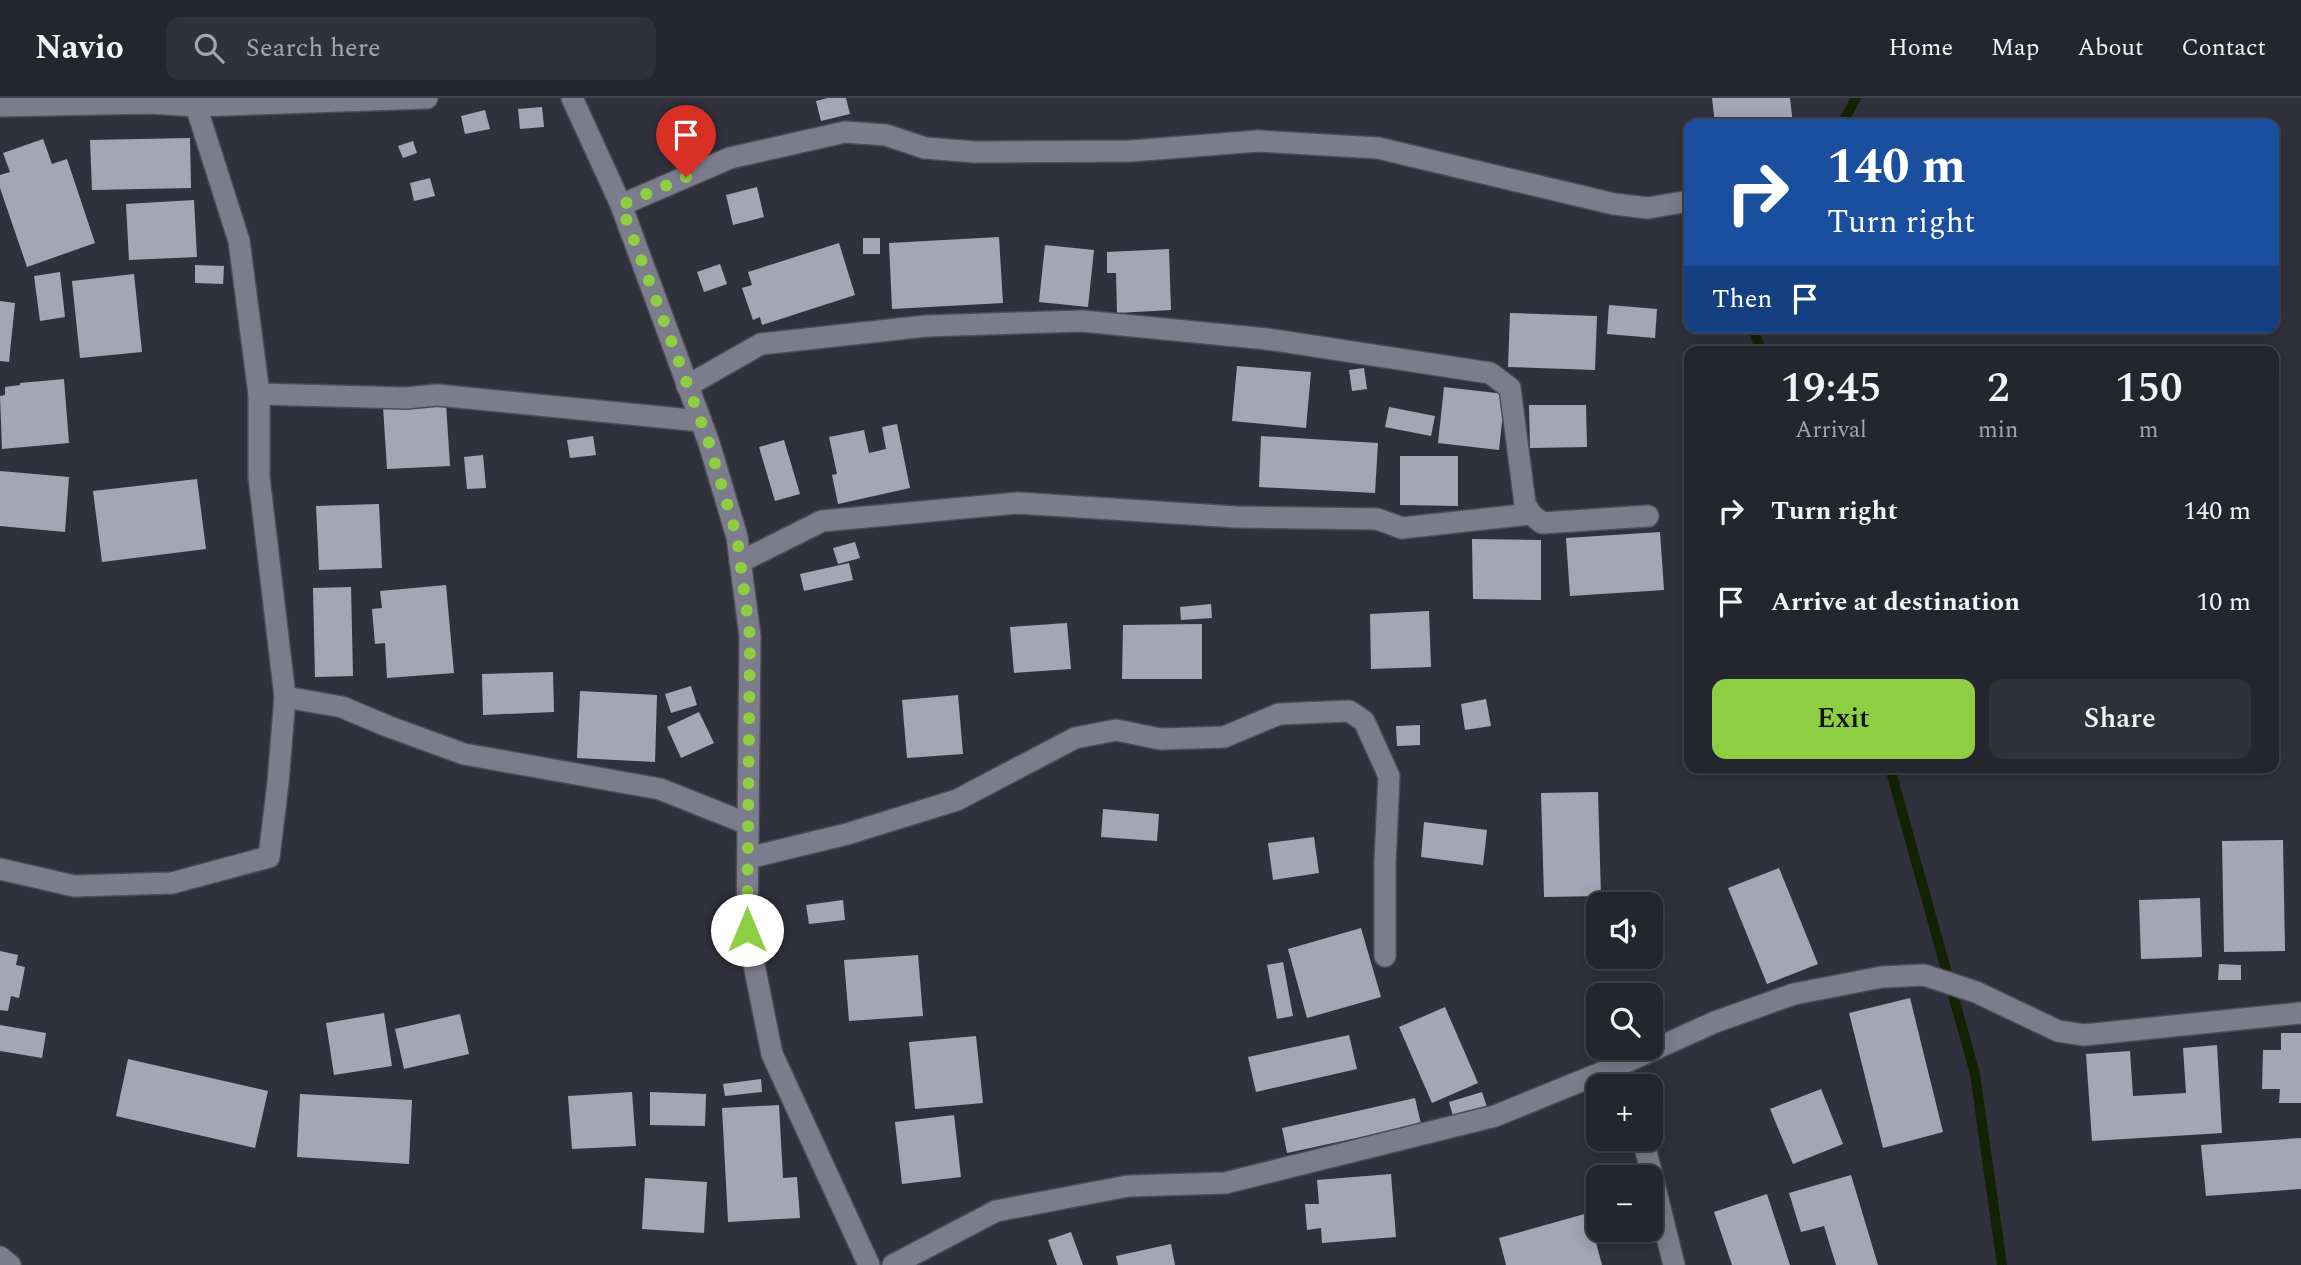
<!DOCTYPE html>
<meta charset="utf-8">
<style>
body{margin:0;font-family:Spectral,serif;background:#31313a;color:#f1f3f6;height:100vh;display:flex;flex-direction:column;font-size:26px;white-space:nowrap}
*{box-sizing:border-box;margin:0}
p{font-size:23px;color:#a3a5aa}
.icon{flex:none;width:38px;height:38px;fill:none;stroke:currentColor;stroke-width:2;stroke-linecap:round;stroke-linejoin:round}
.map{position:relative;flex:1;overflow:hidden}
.panel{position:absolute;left:1684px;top:248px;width:595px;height:427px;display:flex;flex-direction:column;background:#25252e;border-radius:14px;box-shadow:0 4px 18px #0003,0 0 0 2px #42424a}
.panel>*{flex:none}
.hud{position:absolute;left:1684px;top:21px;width:595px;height:214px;border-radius:14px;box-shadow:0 4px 18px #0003,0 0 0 2px #42424a;background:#1a4fa0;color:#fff;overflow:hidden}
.controls{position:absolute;left:1586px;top:794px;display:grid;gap:14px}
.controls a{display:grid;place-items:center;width:77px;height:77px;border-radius:14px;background:#25252e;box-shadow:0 4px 18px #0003,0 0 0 2px #42424a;font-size:35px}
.pin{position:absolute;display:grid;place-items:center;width:60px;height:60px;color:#fff;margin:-72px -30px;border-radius:50% 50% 50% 0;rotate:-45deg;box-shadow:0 0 7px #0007}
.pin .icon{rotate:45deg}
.me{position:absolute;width:77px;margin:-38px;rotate:0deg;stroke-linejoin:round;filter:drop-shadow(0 0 5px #0008)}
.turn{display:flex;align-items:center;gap:24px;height:147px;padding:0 28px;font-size:32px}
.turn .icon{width:91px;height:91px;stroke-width:2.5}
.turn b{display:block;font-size:49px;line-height:60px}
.then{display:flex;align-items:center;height:66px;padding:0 28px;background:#0003;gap:14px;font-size:26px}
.eta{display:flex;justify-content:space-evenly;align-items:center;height:119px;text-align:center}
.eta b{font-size:42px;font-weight:600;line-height:49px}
.button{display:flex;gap:14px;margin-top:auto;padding:14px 28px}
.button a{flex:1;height:80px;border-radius:14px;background:#8ece43;color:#111;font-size:28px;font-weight:600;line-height:80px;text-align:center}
.button a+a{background:#31313a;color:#f1f3f6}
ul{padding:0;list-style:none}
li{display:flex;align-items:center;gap:21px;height:91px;padding:0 28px}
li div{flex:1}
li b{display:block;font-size:26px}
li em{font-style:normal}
header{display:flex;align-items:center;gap:42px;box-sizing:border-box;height:98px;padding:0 35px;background:#25252e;border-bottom:2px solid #42424a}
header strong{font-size:33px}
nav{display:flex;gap:38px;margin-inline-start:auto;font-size:24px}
.search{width:490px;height:63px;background:#31313a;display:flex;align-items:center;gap:18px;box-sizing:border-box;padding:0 24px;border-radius:14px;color:#a3a5aa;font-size:26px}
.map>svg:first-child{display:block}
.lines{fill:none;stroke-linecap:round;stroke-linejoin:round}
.stream{stroke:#142204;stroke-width:10}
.building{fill:#a6a5b6}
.minor-casing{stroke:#4c4c57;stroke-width:24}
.minor{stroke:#7d7c8c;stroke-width:21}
.route{stroke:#8ece43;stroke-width:12;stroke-dasharray:0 21.6}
</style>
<header>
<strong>Navio</strong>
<div class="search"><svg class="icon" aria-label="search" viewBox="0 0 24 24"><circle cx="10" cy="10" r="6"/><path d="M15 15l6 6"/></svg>Search here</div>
<nav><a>Home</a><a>Map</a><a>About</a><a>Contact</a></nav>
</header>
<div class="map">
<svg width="2301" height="1167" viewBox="0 0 2301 1167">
<rect width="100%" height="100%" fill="#31313e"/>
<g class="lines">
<g class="stream">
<path d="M1842,26l14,-26"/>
<path d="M1753,229l8,25"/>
<path d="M1890,670l85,306 27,191"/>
</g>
</g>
<g class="building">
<path d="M828,0h18l4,16 -29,7 -5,-20z"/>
<path d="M1712,0h78l3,26h-78z"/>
<path d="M542,9l2,20 -24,2 -2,-20z"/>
<path d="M485,12l5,19 -25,5 -4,-18z"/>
<path d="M190,40l1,50 -99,2 -2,-50z"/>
<path d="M43,41l9,25 15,-5 28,84 -68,24 -27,-79v-13l10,-3 -7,-19z"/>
<path d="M413,43l4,12 -14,5 -5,-12z"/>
<path d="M430,80l5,18 -21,5 -4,-18z"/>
<path d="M757,89l7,30 -31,8 -7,-30z"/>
<path d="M194,102l3,57 -68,3 -3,-56z"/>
<path d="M999,139l4,66 -111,6 -3,-66z"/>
<rect x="863" y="140" width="17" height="16"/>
<path d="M839,145l16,52 -93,30 -2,-8 -7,3 -11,-32 10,-3 -4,-13z"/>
<path d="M1045,147l49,5 -6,57 -49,-5z"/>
<path d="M1169,151l2,61 -54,3 -1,-40h-9v-21z"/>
<path d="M720,166l7,20 -23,8 -7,-20z"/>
<path d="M195,167l29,1 -1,18 -28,-1z"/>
<path d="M60,174l5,45 -25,4 -6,-45z"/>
<path d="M134,176l8,78 -62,6 -8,-77z"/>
<path d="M0,203l15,2 -6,59 -9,-1z"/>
<path d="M1609,207l48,4 -2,29 -48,-4z"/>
<path d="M1510,215l87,3 -2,54 -87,-3z"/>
<path d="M1237,268l74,6 -5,56 -74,-7z"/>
<path d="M1364,270l3,21 -15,2 -3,-21z"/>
<path d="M64,281l5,64 -67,6 -2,-53 5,-1v-8l15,-2v-2z"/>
<path d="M1444,289l61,7 -6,56 -61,-7z"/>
<path d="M446,305l4,63 -63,3 -4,-63z"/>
<path d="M1529,307h57l1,42 -57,1z"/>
<path d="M1389,309l46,9 -4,20 -46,-9z"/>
<path d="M897,326l13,64 -72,16 -6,-29 5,-1 -8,-37 35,-7 5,23 17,-4 -4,-22z"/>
<path d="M593,338l3,19 -26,3 -3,-18z"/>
<path d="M1261,338l117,7 -3,50 -116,-6z"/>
<path d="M784,342l16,54 -25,7 -16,-54z"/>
<path d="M483,357l3,33 -19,1 -3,-32z"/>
<path d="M1400,358h58v50l-58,-1z"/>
<path d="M0,373l69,6 -4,55 -65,-6z"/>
<path d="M197,381l9,70 -104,13 -9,-71z"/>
<path d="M379,406l3,64 -63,2 -3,-64z"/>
<path d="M1685,429h4v54h-3z"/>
<path d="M1660,434l4,58 -94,6 -4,-58z"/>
<path d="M1472,441l69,1v60l-68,-1z"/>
<path d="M855,444l5,16 -22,6 -5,-16z"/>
<path d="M849,465l4,17 -49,11 -4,-17z"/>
<path d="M446,487l8,88 -67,5 -2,-35 -10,1 -3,-35 10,-1 -2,-17z"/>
<path d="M351,489l2,89 -38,1 -2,-89z"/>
<path d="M1211,506l1,14 -31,2 -1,-13z"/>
<path d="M1429,513l2,56 -60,2 -1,-55z"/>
<path d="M1067,525l4,46 -57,4 -4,-46z"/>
<path d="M1202,526v55h-80l1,-54z"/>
<path d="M553,574l1,40 -71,3 -1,-41z"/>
<path d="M691,588l6,19 -26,8 -6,-19z"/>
<path d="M580,593l77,4 -2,67 -78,-4z"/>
<path d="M958,597l5,59 -56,4 -5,-58z"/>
<path d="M1486,601l5,27 -26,4 -4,-26z"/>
<path d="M699,614l15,31 -33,15 -14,-31z"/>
<path d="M1420,627v20l-23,1 -1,-20z"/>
<path d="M1598,694l3,104 -57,1 -3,-104z"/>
<path d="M1103,711l56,5 -2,27 -56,-4z"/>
<path d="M1424,724l63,8 -4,35 -62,-8z"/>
<path d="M1314,739l5,36 -46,7 -5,-37z"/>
<path d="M2283,742l2,111 -61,1 -2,-111z"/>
<path d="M1779,770l39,96 -51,20 -39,-96z"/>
<path d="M2200,800l2,59 -61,2 -2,-59z"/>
<path d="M843,802l2,20 -36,4 -3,-19z"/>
<path d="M1361,830l20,69 -74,21 -19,-69z"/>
<path d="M0,853l18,4 -2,10 9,2 -6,31 -8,-2 -3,15 -8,-1z"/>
<path d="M918,857l5,61 -74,5 -5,-61z"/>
<path d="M1283,864l10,54 -16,3 -10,-54z"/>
<path d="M2219,866l22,1v15h-23z"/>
<path d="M1910,900l33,134 -60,16 -34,-135z"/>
<path d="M1445,909l33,76 -46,20 -33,-76z"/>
<path d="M384,915l8,53 -58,9 -8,-52z"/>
<path d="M460,916l9,40 -65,15 -9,-40z"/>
<path d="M0,927l46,8 -4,25 -42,-7z"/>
<path d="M2281,935h20v70h-22l1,-14h-18l1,-39h18z"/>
<path d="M1349,937l8,34 -101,23 -8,-35z"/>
<path d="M976,938l7,67 -68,6 -6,-67z"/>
<path d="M2217,947l5,88 -130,8 -6,-87 44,-3 3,45 53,-3 -3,-45z"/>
<path d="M128,961l140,32 -13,57 -139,-32z"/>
<path d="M761,981l1,13 -37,4 -2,-12z"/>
<path d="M1821,991l22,55 -50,20 -23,-55z"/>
<path d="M632,994l4,54 -64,3 -4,-53z"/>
<path d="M650,994l56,2 -1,32 -55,-1z"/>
<path d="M1482,994l5,15 -34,9 -4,-14z"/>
<path d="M300,996l112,6 -3,64 -112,-7z"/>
<path d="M1415,1000l6,26 -134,29 -5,-25z"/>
<path d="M779,1007l4,73 14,-1 3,41 -72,4 -6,-114z"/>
<path d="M954,1017l7,62 -59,7 -7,-62z"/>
<path d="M2301,1040v51l-95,7 -5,-51z"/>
<path d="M1391,1076l5,63 -74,6 -1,-15 -14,2 -2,-26h14l-2,-24z"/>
<path d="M1851,1077l27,90h-42l-12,-39 -23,6 -12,-39z"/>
<path d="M645,1080l62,4 -3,51 -62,-4z"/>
<path d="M1767,1096l23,71h-58l-18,-53z"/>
<path d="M1588,1115l14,52h-96l-7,-27z"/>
<path d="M1071,1134l12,33h-26l-9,-25z"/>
<path d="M1171,1146l4,21h-57l-2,-9z"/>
</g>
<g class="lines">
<g class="minor-casing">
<g id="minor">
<path d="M572,0l49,107 88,238 28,94 13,99 -3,294 25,124 97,211"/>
<path d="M0,8l150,-3 46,3 231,-8"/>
<path d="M621,107l109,-47 115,-26 41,3 39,13 50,4 156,-1 127,-10 120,7 236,56 34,4 41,-7"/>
<path d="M687,288l74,-42 165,-18 156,-5 185,18 223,34 20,15 15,116 6,10 11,9 106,-7"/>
<path d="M259,296l147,4 31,-3 264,26"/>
<path d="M740,464l82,-41 196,-18 218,14 141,2 25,9 129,-14"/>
<path d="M285,599l57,10 45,19 77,28 196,35 88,35"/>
<path d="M748,760l99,-24 110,-34 118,-62 41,-8 44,9 64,-2 55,-23 70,-3 15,10 25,55 -4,86v94"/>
<path d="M0,771l74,17 98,-3 97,-26 9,-74 7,-86 -26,-220v-83l-20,-153 -43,-135"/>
<path d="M1613,970l15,19"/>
<path d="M1643,1041l31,126"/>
<path d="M0,1159l10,8"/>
<path d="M893,1167l103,-54 132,-25 97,-3 270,-67 118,-48 102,-46 79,-28 88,-17 42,-2 52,17 82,39 26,4 217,-22"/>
</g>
</g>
<use href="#minor" class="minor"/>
</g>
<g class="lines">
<path class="route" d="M686,79l-65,28 88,238 28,94 13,99 -3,294"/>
</g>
</svg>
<div class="controls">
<a><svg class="icon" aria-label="sound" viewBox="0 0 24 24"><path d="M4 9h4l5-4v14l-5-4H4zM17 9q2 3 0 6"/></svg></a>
<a><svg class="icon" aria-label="search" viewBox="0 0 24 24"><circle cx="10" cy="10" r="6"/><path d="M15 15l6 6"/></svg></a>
<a>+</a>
<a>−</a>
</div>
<div class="pin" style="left:686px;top:79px;background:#d93025"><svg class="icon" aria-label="arrive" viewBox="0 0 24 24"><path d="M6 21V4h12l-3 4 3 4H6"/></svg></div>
<svg class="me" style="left:747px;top:832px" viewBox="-20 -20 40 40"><circle r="19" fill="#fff"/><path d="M0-13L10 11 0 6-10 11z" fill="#8ece43"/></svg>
<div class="hud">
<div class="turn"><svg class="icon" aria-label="right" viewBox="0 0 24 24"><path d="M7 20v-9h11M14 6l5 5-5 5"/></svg><div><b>140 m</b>Turn right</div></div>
<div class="then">Then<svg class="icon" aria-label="arrive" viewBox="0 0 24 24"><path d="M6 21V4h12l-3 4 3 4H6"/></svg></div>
</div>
<section class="panel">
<div class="eta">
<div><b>19:45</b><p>Arrival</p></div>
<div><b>2</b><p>min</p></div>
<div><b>150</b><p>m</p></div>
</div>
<ul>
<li><svg class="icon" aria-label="right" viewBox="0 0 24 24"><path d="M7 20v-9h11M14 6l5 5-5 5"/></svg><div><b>Turn right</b></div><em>140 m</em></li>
<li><svg class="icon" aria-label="arrive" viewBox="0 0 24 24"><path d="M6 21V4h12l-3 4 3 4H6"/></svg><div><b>Arrive at destination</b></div><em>10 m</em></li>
</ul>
<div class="button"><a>Exit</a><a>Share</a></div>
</section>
</div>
